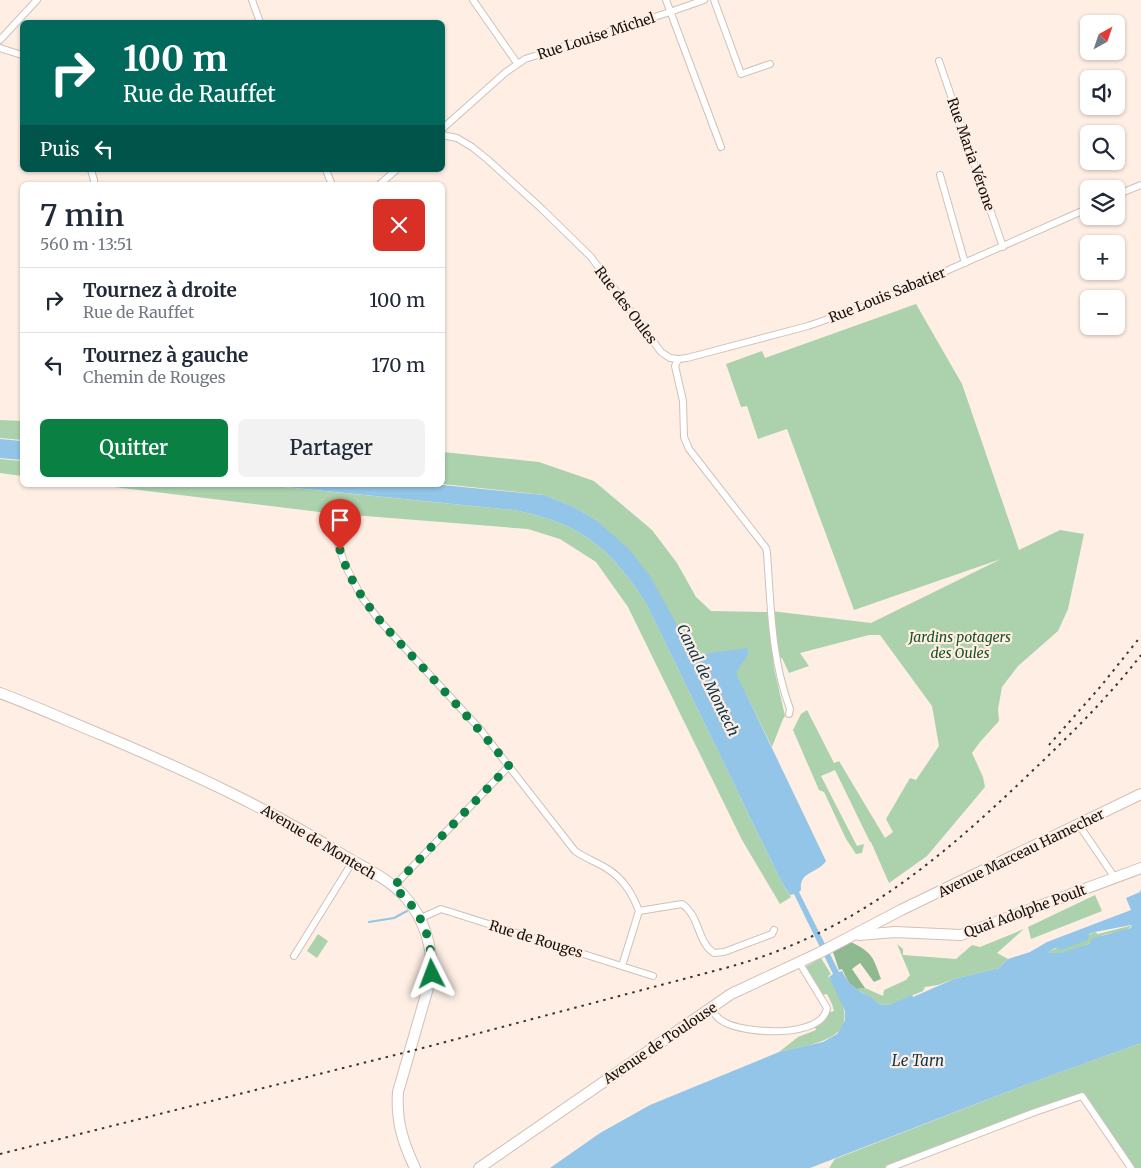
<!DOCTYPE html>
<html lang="fr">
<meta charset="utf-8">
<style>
body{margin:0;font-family:Merriweather,serif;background:#f2f2f3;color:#1f2937;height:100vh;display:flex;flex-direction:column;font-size:19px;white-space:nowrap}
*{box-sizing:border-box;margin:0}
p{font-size:16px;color:#747a83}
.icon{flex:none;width:28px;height:28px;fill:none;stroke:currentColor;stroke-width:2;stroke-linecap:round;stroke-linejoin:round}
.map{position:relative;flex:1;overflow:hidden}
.side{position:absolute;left:20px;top:182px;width:425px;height:305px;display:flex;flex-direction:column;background:#fff;border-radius:8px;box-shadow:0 1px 4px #0004}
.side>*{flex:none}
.hud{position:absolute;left:20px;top:20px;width:425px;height:152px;border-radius:8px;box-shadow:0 1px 4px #0004;background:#00695c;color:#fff;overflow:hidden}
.needle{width:32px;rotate:40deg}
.fabs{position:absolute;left:1080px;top:15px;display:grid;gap:10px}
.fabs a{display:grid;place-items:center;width:45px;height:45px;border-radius:8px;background:#fff;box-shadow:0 1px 4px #0004;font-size:25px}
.pin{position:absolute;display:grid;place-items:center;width:42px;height:42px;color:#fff;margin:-51px -21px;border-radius:50% 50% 50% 0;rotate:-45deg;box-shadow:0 0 5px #0007}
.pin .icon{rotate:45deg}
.me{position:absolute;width:55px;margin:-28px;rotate:357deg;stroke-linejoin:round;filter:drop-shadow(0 0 4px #0008)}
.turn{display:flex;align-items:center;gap:18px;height:105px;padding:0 20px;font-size:22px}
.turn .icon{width:65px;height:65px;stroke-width:2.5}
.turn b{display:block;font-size:35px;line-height:42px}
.then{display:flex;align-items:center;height:48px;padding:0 20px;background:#0003;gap:10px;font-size:19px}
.round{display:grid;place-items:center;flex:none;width:52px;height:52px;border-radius:8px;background:#f2f2f3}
.headline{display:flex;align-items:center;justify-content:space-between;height:85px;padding:0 20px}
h1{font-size:30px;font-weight:600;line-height:38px}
.button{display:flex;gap:10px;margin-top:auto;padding:10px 20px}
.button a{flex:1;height:58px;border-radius:8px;background:#0b8043;color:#fff;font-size:20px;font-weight:600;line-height:58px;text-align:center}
.button a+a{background:#f2f2f3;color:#1f2937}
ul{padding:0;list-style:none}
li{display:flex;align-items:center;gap:15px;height:65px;padding:0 20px;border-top:1px solid #e0e1e3}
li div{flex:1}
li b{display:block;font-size:19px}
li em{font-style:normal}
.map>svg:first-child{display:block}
.green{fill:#abd2ac}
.forest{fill:#8fb991}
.water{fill:#92c5e7;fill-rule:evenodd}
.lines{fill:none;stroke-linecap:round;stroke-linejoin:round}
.stream{stroke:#92c5e7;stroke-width:2}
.minor-casing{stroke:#d0c1b8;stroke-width:8}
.primary-casing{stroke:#d0c1b8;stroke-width:12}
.minor{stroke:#fff;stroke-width:6}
.primary{stroke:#fff;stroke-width:10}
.rail{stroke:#3a332f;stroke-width:2;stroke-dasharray:2.5 5;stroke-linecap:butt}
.route{stroke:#0b8043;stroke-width:9;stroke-dasharray:0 16.2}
.labels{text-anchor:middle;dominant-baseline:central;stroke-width:4.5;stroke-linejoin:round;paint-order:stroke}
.street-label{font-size:14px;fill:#17120f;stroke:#feeee4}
.park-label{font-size:14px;font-style:italic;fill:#185421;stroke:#feeee4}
.water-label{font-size:15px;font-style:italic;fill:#0b354c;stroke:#feeee4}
</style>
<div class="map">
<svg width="1141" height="1168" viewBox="0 0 1141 1168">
<rect width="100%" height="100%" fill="#feeee4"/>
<g class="green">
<path d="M916,304l46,80 57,166 41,-20 24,4 -16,75 -10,22 -40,35 -16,21 -4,22 1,12 -19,21 -8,11 11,24 2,10 -58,69 -38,27 -18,-41h-1l-35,-72 -14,6 36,70 7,-2 -2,9 -6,1 -10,-15 -22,-47 -5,-2 -26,-60 8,-16 6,-4 27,53 5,-2 46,77 8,-6 -7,-13 24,-41 6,2 23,-34 -7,-40 -52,-71h-11l-69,18 9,13 -20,7 -7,-15 -6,1 -5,-48 100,12 130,-64 -147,51 -67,-181 -29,10 -11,-33 -6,1 -15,-43 36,-13 3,7z"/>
<path d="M0,420l22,1v19l-22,-2z"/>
<path d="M443,452l96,10 55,19 58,49 25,33 19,34 15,14 58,1 5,56 11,48 -2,3 -11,28 -37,-75 14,-19 -2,-4 -46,5 -7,-3 -98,-131 -22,-13 -30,-12 -101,-11z"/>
<path d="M0,459l22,2v15l-22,-3z"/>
<path d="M98,485h166l249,25c45,8 80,24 109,60 9,10 17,23 25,35l134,276 10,16 -11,7 -38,-64 -114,-233 -32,-45 -36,-23 -32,-10 -200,-16z"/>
<path d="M1095,895l7,16 -71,28 -3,-12z"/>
<path d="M1133,925c-7,8 -20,7 -30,10 -5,2 -8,6 -13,8 -11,6 -29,12 -41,10l1,-2 45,-19 3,2z"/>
<path d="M1024,929l-27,24 11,6 -9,9 -45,11 -16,6 -13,2 -2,4 -34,14 -11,-1 -2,-3 -18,-11 1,-2h6l18,8 1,-6 22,-10 4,-5 -13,-31 6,5v6l53,4 16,-14 8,2z"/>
<path d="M318,934l10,7 -11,17 -10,-7z"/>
<path d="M821,958l10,16 -3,2c40,60 1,65 -49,76l19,-15 18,-7 -1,-3 9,-6 6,-9 4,-1 -2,-7 -5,-10 -5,1 -17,-28z"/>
<path d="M1141,1043v125h-10l-49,-72 -193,72h-60l6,-9 190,-74z"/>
</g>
<path class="forest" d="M851,942c22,11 22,15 30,37l-7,3 -14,-19 -8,6 13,19h-6l-1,2 -9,-7 -7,-14 -3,1 -6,-18z"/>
<g class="water">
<path d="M0,439l22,2v19l-22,-2z"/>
<path d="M266,485h177l101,10 30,12 22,13 32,28 22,28 38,69 5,6 8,3 46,-6 2,5 -13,20 90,188c-9,13 -27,10 -25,29l-2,2 40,80 3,-1c4,8 9,14 16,19 6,5 17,7 20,14l11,1 23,-10 1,2 41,-18 45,-11 9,-9 22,-7 17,-10 84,-32 -5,-12 14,-6 1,-3v154l-116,42 -215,83h-260l50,-35 50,-28 129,-53 44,-10 14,-8 8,-14v-9l-16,-34 4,-3 -39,-80 -4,1 -9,-14 -134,-276c-8,-12 -16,-25 -25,-35 -29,-36 -64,-52 -109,-60zM1131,925h1l-1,3 -38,10 -4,6 -29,9h-11l1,-2 5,-3 6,2 27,-10 1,-6 6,-2z"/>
</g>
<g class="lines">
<path class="stream" d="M369,922l25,-4 13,-7"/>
<g class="minor-casing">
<g id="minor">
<path d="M252,0l8,22"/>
<path d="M473,0l44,63"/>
<path d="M666,0l55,147"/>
<path d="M714,0l27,74 29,-10"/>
<path d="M0,40l37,-40"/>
<path d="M0,48l22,7"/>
<path d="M939,61l64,186"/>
<path d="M442,129l64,-57 19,-13 145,-47 34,-12"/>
<path d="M442,135l15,3 15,9 15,12 55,50 49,48 70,95 9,6 8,1 -3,7 8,35 1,36 5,12 77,99 1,5c4,54 4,105 23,156l-1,5"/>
<path d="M91,170l3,10v5"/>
<path d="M326,170l6,15"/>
<path d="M940,175l25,88"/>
<path d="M379,185l17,-15"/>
<path d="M1116,195l25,-10"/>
<path d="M678,359l9,-1 121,-32 63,-22 218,-96"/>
<path d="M328,513l17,52 16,31 18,24 100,108 96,123c10,7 21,11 31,17 17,10 26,25 33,43l-17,55"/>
<path d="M1079,825l36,53"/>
<path d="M393,887l116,-121"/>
<path d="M639,911l43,-7c18,12 15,38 32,49l10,-1 48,-18 2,-4"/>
<path d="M421,918l20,-9 212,67"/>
<path d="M294,956l59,-95"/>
<path d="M711,1008c3,6 7,11 13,14 21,12 98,17 103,-14l-28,-46"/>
<path d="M889,1168l146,-56 47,-16 49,72"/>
</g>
</g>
<g class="primary-casing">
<g id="primary">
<path d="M0,693c35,13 68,28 102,42 83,35 164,72 241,120 21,13 47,24 63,43 19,22 26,47 26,76l-34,118c-2,29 5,51 17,76"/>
<path d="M859,935l36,-3 66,3 180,-67"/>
<path d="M479,1168l252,-174 88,-41 82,-43 240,-116"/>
</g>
</g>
<use href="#minor" class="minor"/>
<use href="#primary" class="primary"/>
<g class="rail">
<path d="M1049,745l52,-59 40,-50"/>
<path d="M0,1154l419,-105 310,-82c123,-34 207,-104 297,-190 40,-38 81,-78 115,-122"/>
</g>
</g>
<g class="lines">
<path class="route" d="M340,550c15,50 51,83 86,121 28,31 57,62 83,95l-116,121c29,23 39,50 39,87"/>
</g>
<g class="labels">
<g class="street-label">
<text transform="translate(596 36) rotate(-18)">Rue Louise Michel</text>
<text transform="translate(971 154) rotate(71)">Rue Maria Vérone</text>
<text transform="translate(887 295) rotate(-22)">Rue Louis Sabatier</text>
<text transform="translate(626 305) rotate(53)">Rue des Oules</text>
<text transform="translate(319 842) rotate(31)">Avenue de Montech</text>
<text transform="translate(1021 853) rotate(-26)">Avenue Marceau Hamecher</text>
<text transform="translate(1025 911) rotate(-20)">Quai Adolphe Poult</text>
<text transform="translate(536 939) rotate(17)">Rue de Rouges</text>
<text transform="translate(660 1043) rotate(-34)">Avenue de Toulouse</text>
</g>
<g class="park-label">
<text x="960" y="637">Jardins potagers<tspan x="960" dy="16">des Oules</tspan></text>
</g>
<g class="water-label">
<text transform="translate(708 680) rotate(64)">Canal de Montech</text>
<text x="918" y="1060">Le Tarn</text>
</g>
</g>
</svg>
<div class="fabs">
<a><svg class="needle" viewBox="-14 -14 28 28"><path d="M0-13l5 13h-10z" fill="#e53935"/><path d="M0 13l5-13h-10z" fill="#747a83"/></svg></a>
<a><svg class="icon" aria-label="sound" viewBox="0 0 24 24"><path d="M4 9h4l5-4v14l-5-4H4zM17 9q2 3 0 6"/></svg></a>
<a><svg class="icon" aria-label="search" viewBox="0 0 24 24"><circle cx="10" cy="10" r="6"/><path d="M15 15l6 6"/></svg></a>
<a><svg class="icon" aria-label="layers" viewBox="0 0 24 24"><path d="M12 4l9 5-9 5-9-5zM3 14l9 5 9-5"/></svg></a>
<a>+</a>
<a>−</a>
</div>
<div class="pin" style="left:340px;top:550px;background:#d93025"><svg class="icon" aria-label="arrive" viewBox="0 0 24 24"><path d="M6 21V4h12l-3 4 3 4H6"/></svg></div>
<svg class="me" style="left:432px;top:974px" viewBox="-20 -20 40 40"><path d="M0-17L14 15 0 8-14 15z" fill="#0b8043" stroke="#fff" stroke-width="4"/></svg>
<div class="hud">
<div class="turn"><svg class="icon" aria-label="right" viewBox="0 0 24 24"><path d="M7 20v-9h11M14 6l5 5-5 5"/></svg><div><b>100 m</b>Rue de Rauffet</div></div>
<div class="then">Puis<svg class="icon" aria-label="left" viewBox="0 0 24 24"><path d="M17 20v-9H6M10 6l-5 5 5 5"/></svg></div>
</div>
<section class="side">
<div class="headline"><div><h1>7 min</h1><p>560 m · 13:51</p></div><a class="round" style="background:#d93025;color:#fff"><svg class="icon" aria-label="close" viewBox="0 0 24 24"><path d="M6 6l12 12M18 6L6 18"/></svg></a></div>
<ul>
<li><svg class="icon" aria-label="right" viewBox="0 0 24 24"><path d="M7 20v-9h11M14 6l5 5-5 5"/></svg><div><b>Tournez à droite</b><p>Rue de Rauffet</p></div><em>100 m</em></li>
<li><svg class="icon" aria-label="left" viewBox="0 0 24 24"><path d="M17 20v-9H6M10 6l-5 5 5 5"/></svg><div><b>Tournez à gauche</b><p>Chemin de Rouges</p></div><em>170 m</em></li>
</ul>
<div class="button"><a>Quitter</a><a>Partager</a></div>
</section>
</div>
